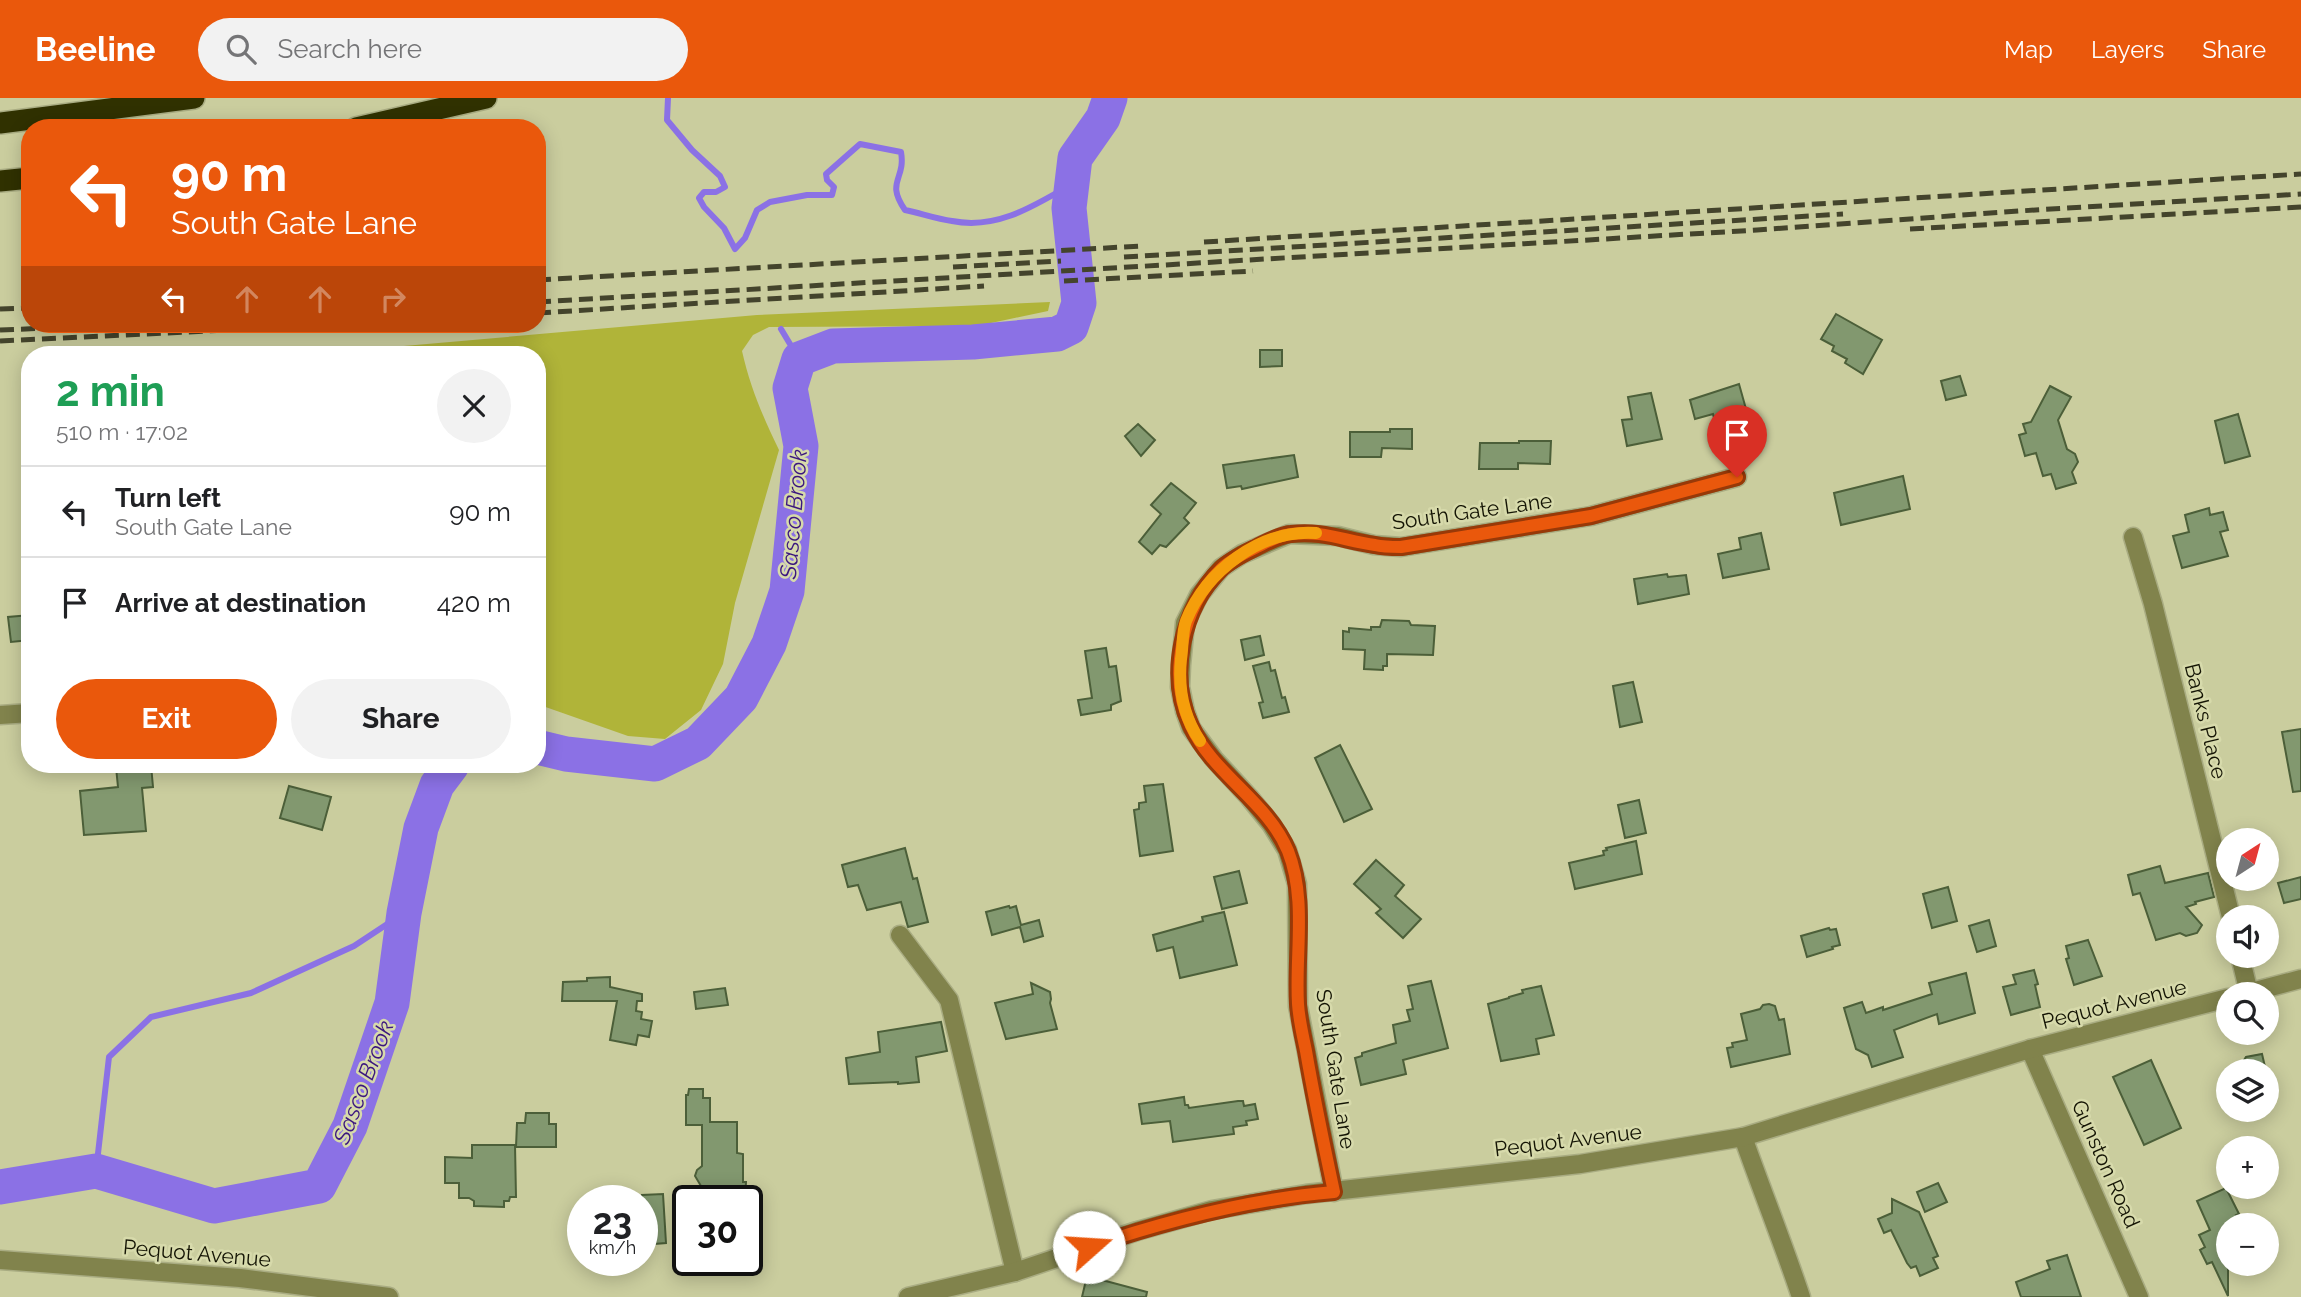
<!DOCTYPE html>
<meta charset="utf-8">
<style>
body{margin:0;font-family:Raleway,sans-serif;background:#f2f2f2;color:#202124;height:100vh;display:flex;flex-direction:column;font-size:26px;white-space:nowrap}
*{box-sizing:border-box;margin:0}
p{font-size:23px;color:#757577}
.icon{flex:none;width:38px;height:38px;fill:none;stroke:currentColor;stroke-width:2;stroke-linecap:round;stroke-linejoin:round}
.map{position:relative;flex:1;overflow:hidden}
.panel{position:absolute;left:21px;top:248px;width:525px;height:427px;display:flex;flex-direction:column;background:#fff;border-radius:28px;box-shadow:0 4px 18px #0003}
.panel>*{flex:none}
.top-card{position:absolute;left:21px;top:21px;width:525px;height:214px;border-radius:28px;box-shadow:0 4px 18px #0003;background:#ea580c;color:#fff;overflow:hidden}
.needle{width:46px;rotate:36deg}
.buttons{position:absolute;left:2216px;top:730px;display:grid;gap:14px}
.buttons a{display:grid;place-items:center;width:63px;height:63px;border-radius:50%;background:#fff;box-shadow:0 4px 18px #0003;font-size:35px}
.speed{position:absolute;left:567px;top:1087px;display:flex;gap:14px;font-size:35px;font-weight:700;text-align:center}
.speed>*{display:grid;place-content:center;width:91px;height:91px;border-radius:50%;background:#fff;box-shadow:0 4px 18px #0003;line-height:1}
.speed small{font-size:18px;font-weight:400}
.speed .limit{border:4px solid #111;border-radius:10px;background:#fff;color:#111}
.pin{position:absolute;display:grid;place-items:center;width:60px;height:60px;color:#fff;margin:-72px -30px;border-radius:50% 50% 50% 0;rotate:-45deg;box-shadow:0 0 7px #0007}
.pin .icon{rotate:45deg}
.me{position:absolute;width:77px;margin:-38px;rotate:71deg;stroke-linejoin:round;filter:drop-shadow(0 0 5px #0008)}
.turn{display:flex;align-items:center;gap:24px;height:147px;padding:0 35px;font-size:32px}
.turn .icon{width:91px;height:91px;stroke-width:2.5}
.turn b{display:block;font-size:49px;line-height:60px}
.lanes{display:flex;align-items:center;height:66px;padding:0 35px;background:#0003;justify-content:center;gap:35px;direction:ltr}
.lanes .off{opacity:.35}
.round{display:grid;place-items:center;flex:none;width:74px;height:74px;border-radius:37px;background:#f2f2f2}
.headline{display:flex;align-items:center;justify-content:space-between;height:119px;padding:0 35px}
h1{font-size:42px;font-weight:700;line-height:52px;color:#1e9e55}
.action{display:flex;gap:14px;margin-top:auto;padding:14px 35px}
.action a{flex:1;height:80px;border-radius:42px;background:#ea580c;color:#fff;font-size:28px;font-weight:700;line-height:80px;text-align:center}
.action a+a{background:#f2f2f2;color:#202124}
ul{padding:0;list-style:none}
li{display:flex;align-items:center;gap:21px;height:91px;padding:0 35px;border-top:2px solid #e0e0e0}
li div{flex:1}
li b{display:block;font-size:26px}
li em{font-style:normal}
header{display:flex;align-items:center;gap:42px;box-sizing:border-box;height:98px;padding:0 35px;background:#ea580c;color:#fff}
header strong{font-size:33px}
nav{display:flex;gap:38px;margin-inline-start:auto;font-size:24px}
.search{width:490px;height:63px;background:#f2f2f2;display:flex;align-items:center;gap:18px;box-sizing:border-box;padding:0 24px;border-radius:38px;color:#757577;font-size:26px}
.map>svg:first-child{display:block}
.green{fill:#b0b439}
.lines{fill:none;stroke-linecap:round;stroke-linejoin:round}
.stream{stroke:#8b71e5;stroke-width:6}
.river{stroke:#8b71e5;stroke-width:35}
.building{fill:#82986f;stroke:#4c5f39;stroke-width:2}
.minor-casing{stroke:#a9ac82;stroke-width:21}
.highway-casing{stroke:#a9ac82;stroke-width:24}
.minor{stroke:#81834c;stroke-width:18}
.highway{stroke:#303100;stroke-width:21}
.rail{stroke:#44442c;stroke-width:5;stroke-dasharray:14 7;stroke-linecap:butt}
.route-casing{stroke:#983908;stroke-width:18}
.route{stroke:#ea580c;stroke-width:12}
.slow{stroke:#f59e0b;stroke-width:12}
.labels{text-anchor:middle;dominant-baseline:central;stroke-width:5;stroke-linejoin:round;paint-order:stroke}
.street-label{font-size:21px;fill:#141404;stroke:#d7daab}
.water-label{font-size:23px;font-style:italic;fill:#3b167f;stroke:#d7daab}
</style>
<header>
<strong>Beeline</strong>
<div class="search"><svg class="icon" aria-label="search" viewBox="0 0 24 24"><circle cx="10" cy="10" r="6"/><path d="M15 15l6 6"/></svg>Search here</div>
<nav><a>Map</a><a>Layers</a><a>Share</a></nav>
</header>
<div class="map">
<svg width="2301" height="1199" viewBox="0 0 2301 1199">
<rect width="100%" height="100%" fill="#cacd9e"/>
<path class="green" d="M1050,204l-2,9 -71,15 -208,1 -16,8 -11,16c8,36 21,66 37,99l-44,153 -12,61 -22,46 -36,29 -37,-3 -91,-32v-349h-157l1,-7 376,-33z"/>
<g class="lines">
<g class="stream">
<path d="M668,0l-1,22 25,30 28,26 5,11 -9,5h-12l-5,6 5,9 20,21 11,21 10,-11 12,-28 13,-8 37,-7h25l2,-8 -7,-7 -1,-6 34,-30 41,8c5,28 -16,29 4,58 15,3 31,9 47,11 45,9 82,-15 120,-37"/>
<path d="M781,231l18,30"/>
<path d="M96,1073l13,-114 42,-40 100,-24 103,-47 50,-33"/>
</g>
<g class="river">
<path d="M537,649l29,7 89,10 43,-21 43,-45 28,-54 18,-53 14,-145 -11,-58 9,-29 34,-13 140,-4 84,-8 14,-7 8,-24 -10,-95 6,-50 28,-40 7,-20"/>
<path d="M0,1089l96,-16 118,35 105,-20 31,-60 42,-123 12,-90 17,-85 16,-43 15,-20"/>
</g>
</g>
<g class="building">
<path d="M1836,216l46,26 -19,34 -18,-11 2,-4 -15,-8 2,-5 -13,-7z"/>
<path d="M1260,252h22v16l-22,1z"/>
<path d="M1960,278l6,19 -20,5 -5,-19z"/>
<path d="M1739,286l7,25 -32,9 -1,-4 -18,5 -5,-19z"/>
<path d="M2050,288l21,11 -13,23 9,29 8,5 3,8 -6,10 4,11 -20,6 -5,-15 -8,2 -7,-23 -11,3 -6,-21 7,-2 -3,-9 8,-2z"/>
<path d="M1651,295l11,46 -35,7 -5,-26 10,-1 -4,-22z"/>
<path d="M2238,316l12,42 -25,7 -10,-42z"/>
<path d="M1138,326l17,16 -14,16 -16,-20z"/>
<path d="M1390,331h22v20l-30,-1 -1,9h-31v-25h40z"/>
<path d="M1519,343h32l-1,23 -32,-1v6h-39l1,-26h39z"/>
<path d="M1294,357l4,22 -56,12 -1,-3 -14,2 -4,-23z"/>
<path d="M1903,378l7,33 -69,16 -7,-32z"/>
<path d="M1171,385l25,20 -12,15 5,5 -23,24 -6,-2 -8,9 -13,-12 22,-28 -10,-9z"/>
<path d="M2209,410l1,7 13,-3 5,18 -8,2 8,24 -46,12 -9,-32 16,-4 -4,-17z"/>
<path d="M1761,435l8,36 -46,9 -5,-24 23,-5 -2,-11z"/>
<path d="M1667,476l1,3 18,-2 3,19 -51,10 -4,-25z"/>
<path d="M30,517v25l-19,2 -3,-25z"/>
<path d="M1382,522l27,1 2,4 24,1 -2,29 -46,-1v12h-4v4l-19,-1 1,-19 -22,-1v-18l6,1v-4l22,2v-3h9z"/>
<path d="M1260,538l4,19 -19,5 -4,-20z"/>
<path d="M1106,550l3,19 7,-1 5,35 -10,4v5l-30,5 -3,-15 14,-2 -7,-47z"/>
<path d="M1269,564l2,9 4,-1 7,28 3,-1 4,15 -26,6 -4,-15 4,-1 -10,-36z"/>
<path d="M1633,584l9,40 -22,5 -7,-41z"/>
<path d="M2301,631v62l-8,1 -11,-60z"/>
<path d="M1340,647l32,64 -28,13 -29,-64z"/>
<path d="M151,667l2,22 -11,1 4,43 -62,4 -4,-44 38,-4 -2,-20z"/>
<path d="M1163,686l10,67 -33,5 -6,-46 5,-1v-6l7,-1 -2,-16z"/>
<path d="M289,688l42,11 -9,33 -42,-12z"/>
<path d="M1639,702l7,33 -21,5 -7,-33z"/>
<path d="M1636,743l6,33 -67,15 -6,-26 35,-8 -1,-4 4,-1 -1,-2z"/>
<path d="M905,750l8,31 4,-1 11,44 -20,5 -7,-25 -34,8 -9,-25 -10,2 -6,-22z"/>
<path d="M1376,762l28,25 -9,11 26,23 -18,19 -27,-25 5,-4 -27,-25z"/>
<path d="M2160,768l5,17 43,-10 6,24 -19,5 1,2 -10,3 16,18 -5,8 -11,3 -6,-3 -24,7 -16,-47 -7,2 -5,-20z"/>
<path d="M1239,773l8,32 -25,6 -8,-32z"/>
<path d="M2301,779v22l-17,4 -6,-20z"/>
<path d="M1948,789l9,34 -25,7 -9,-34z"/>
<path d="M1009,808l1,2 6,-2 5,19 18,-5 4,16 -19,6 -4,-15 -28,8 -6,-23z"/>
<path d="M1224,814l13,53 -57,13 -7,-31 -16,4 -4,-16 50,-14 -1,-4z"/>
<path d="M1989,822l7,26 -19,6 -8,-26z"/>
<path d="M1829,830l1,2 6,-1 4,16 -8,2 1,2 -26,8 -6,-21z"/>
<path d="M2088,842l14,36 -28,9 -8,-26 3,-1 -3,-12z"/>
<path d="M2034,872l4,14 -3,1 5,22 -29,8 -8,-28 13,-3 -3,-9z"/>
<path d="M1966,875l9,40 -36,11 -2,-10 -43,16 9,27 -31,10 -4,-12 -12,-6 -12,-41 18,-6 4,11 17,-6v3l49,-16 -3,-11z"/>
<path d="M610,879v10l32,7v7h-5l-1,10 6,1 -1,7 11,2 -3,16 -11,-2 -2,10 -26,-5 7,-39h-55l1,-19 24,-1v-3z"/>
<path d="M1431,883l17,67 -45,12 3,14 -45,11 -6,-27 7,-2v-3l34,-10 -3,-18 17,-4 -3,-11 6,-1 -5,-23z"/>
<path d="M1031,885l19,9 1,7 -1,4 7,26 -51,10 -11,-36 38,-9z"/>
<path d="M1541,888l13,49 -18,4 3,15 -38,7 -13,-57 21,-6v-1l14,-4 -1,-3z"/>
<path d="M725,890l3,17 -32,4 -2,-17z"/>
<path d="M1769,906l6,2 4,14 5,-1 6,35 -59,13 -4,-19 6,-1 -1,-4 15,-3 -6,-26 19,-5 3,-4z"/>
<path d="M941,924l6,29 -31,6 3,25 -21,2v-2l-49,2 -3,-26 34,-6 -2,-20z"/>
<path d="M2262,956l4,17h-29l9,-14z"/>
<path d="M2151,962l30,68 -37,17 -31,-68z"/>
<path d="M689,991h14v9h7v24h27v31l6,1v28h3l-1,17 -44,1v-14l-6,-10 2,-6 5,-4v-41h-16v-30h2z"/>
<path d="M1184,999l1,8h3l1,3 49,-7h5l1,5 11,-2 3,15 -12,2 1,4 -14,2 1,7 -61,8 -3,-21 -28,3 -3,-20z"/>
<path d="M526,1015h23v11h7v23h-40l1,-24h8z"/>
<path d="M472,1047h43l1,52h-6l-1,4h-5v6l-30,-1v-5l-5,-3h-10v-15h-14v-26l27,1z"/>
<path d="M1938,1085l9,19 -22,10 -8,-20z"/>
<path d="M2226,1090l13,26 -3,1 5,10h-13v71l-16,-34 -5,2 -7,-14 5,-3 -6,-12 11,-5 -13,-29z"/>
<path d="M663,1096l3,49 -24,2v-50z"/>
<path d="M1892,1101l27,13 19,44 -5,2 5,10 -18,8 -4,-10 -5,2 -4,-5 -16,-33 -7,3 -6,-14 14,-6z"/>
<path d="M2067,1157l14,42h-60l-5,-15 34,-13 -3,-8z"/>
<path d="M1087,1178l60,16 -1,5h-64z"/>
</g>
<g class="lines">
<g class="minor-casing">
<g id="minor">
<path d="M2133,439l20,67 78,313"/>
<path d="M0,617l30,-2"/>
<path d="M900,837l49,65 66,272"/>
<path d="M2240,858l9,37"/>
<path d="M2244,896l57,-15"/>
<path d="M2030,951l109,248"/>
<path d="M1743,1039c19,54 40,106 58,160"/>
<path d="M1334,1094l-36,-186 -1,-122 -10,-34 -16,-26 -22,-27 -35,-38 -23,-31 -6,-17 -5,-24 1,-22 4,-42 14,-28 22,-27 21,-14 47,-20 49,2 36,9 27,2 190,-31 146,-39"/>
<path d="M0,1162l240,18 149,19"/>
<path d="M908,1199l107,-25 122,-41 75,-21 94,-16 274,-30 163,-27 287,-88 198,-51"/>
</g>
</g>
<g class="highway-casing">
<g id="highway">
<path d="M0,25l194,-25"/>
<path d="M356,30l130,-30"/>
<path d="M0,83l30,-3"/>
</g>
</g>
<use href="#minor" class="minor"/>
<use href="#highway" class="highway"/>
<g class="rail">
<path d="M1910,131l391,-22"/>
<path d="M1204,144l1097,-68"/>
<path d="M1124,159l719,-43"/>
<path d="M953,169l108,-6"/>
<path d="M537,182l604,-34"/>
<path d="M1064,183l189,-10"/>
<path d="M537,204l1220,-72 262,-19 282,-17"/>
<path d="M0,211l30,-1"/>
<path d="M537,215l447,-27"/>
<path d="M0,232l150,-6"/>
<path d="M0,243l352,-17"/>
</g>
</g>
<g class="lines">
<g class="route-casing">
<path id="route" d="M1089,1149c80,-27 161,-48 245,-55 -10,-47 -20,-94 -28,-141 -3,-15 -7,-31 -8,-47 -3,-50 9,-105 -10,-153 -20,-49 -75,-77 -97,-125 -24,-50 -9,-119 30,-157 9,-9 24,-16 36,-22 10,-5 22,-12 34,-13 31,-4 54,7 84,11 8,2 17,2 26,2l190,-31 146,-39"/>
</g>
<use href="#route" class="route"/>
<path class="slow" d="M1200,643c-17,-25 -22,-53 -19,-82 2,-12 1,-27 5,-38 20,-50 75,-92 130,-88"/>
</g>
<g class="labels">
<g class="street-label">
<text transform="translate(1472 413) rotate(-8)">South Gate Lane</text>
<text transform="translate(2206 623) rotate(76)">Banks Place</text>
<text transform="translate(2114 906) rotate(-14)">Pequot Avenue</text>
<text transform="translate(1336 971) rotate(81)">South Gate Lane</text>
<text transform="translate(1568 1042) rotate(-7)">Pequot Avenue</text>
<text transform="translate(2106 1066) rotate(66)">Gunston Road</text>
<text transform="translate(197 1155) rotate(5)">Pequot Avenue</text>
</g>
<g class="water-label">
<text transform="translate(793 416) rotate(-85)">Sasco Brook</text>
<text transform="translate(363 984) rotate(-69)">Sasco Brook</text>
</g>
</g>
</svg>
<div class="buttons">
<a><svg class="needle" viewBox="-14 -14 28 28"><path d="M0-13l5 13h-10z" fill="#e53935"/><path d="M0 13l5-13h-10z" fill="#757577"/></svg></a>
<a><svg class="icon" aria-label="sound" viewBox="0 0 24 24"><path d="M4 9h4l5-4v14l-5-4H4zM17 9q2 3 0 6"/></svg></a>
<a><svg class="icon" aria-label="search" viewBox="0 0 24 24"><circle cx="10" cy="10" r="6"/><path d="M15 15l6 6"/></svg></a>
<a><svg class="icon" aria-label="layers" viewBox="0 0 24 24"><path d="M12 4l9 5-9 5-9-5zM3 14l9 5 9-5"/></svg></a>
<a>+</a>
<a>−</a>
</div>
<div class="speed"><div>23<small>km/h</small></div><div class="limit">30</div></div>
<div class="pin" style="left:1737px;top:379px;background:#d93025"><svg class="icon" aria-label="arrive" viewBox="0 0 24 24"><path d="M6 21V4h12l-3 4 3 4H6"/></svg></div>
<svg class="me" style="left:1089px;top:1149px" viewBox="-20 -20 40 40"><circle r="19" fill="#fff"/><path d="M0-13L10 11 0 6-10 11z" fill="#ea580c"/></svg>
<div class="top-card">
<div class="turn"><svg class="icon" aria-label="left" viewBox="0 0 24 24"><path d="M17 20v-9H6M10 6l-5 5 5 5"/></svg><div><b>90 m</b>South Gate Lane</div></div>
<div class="lanes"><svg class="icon" aria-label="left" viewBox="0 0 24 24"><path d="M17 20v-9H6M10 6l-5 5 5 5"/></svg><svg class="icon off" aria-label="ahead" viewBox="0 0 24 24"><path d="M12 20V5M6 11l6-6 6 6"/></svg><svg class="icon off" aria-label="ahead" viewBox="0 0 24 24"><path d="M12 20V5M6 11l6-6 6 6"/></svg><svg class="icon off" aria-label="right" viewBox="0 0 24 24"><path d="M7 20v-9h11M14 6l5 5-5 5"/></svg></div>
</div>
<section class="panel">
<div class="headline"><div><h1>2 min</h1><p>510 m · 17:02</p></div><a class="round"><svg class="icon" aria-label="close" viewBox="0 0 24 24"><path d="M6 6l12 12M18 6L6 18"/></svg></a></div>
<ul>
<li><svg class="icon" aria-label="left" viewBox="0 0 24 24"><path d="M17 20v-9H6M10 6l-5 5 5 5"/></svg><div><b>Turn left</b><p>South Gate Lane</p></div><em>90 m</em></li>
<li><svg class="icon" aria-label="arrive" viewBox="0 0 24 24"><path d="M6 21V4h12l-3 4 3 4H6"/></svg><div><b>Arrive at destination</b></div><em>420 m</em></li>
</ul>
<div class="action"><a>Exit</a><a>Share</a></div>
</section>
</div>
